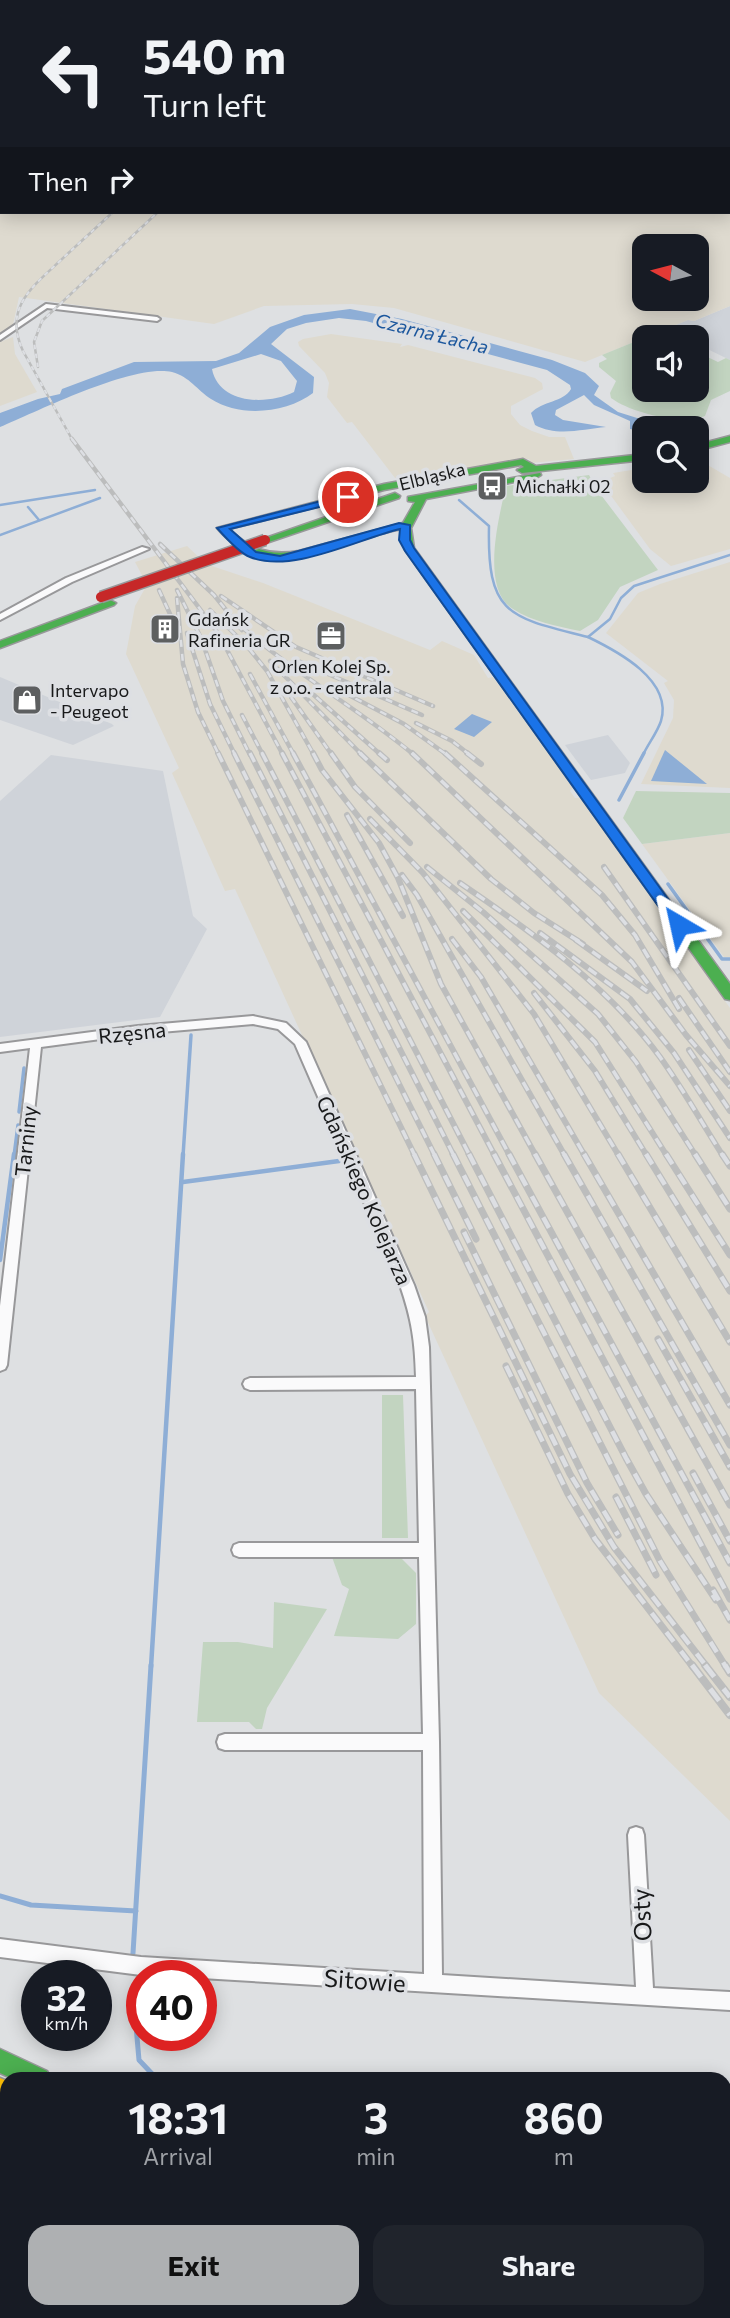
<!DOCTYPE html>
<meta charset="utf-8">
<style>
body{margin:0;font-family:Commissioner,sans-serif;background:#20242c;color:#f1f3f6;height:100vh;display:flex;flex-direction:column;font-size:26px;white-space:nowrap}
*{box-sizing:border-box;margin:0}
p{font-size:23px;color:#9ea1a6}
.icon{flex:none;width:38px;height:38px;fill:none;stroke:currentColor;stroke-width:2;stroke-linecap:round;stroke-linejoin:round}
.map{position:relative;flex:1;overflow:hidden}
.panel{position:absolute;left:0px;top:2072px;width:732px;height:247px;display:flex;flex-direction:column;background:#171b24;border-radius:21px 21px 0 0;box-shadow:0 4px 18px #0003}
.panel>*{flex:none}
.top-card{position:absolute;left:0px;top:0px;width:732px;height:214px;box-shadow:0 4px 18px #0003;background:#171b24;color:#f1f3f6;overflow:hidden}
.needle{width:46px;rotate:277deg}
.buttons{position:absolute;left:632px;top:234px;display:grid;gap:14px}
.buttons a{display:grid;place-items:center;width:77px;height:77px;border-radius:14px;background:#171b24;box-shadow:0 4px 18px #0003;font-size:35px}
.speed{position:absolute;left:21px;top:1960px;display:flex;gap:14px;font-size:35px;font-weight:700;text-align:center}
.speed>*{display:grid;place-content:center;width:91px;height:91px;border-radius:50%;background:#171b24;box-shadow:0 4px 18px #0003;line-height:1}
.speed small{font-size:18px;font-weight:400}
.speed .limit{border:10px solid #d22;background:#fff;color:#111}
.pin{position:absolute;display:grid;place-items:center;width:60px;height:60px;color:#fff;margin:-30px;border:4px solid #fff;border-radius:50%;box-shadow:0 2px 7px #0007}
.me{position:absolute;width:77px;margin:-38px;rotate:324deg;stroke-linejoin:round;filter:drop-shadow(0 0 5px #0008)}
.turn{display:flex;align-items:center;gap:24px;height:147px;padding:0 28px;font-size:32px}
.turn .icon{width:91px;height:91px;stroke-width:2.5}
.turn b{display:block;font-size:49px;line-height:60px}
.then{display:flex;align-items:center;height:66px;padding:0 28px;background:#0003;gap:14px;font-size:26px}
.eta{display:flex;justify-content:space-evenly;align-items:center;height:119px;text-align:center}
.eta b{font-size:42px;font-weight:700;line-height:49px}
.action{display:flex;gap:14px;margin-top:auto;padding:14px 28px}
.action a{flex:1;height:80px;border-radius:21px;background:#aeb0b2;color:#111;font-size:28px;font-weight:700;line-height:80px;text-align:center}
.action a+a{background:#20242c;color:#f1f3f6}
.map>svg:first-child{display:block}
.built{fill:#cfd3d9}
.industrial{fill:#dedacf;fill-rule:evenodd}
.green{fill:#c2d4c0}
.water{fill:#8eaed6;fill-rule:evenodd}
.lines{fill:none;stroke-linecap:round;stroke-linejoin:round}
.stream-far3{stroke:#8eaed6;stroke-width:2.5}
.stream-far2{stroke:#8eaed6;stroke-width:3.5}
.stream-far1{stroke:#8eaed6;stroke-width:4.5}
.stream{stroke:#8eaed6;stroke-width:5}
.street-casing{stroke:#98989a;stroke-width:4}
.fast-casing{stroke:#98989a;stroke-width:3}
.slow-casing{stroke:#98989a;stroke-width:3}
.jam-casing{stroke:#98989a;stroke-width:3}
.street{fill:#fafafb;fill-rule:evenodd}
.fast{fill:#4caf50;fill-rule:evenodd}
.slow{fill:#ffc107;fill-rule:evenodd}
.jam{fill:#c62828;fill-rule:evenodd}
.rail-far4-casing{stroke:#bcbdbd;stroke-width:2.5}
.rail-far3-casing{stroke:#bcbdbd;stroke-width:4.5}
.rail-far2-casing{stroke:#bcbdbd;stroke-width:6}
.rail-far1-casing{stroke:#bcbdbd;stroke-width:7}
.rail-casing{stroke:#bcbdbd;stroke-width:8}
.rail-far4{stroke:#dddfe3;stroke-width:2;stroke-dasharray:4.5;stroke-linecap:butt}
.rail-far3{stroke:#dddfe3;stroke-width:2.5;stroke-dasharray:7;stroke-linecap:butt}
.rail-far2{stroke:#dddfe3;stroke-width:3.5;stroke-dasharray:10;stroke-linecap:butt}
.rail-far1{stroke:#dddfe3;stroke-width:4.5;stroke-dasharray:12;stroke-linecap:butt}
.rail{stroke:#dddfe3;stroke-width:5;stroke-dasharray:15;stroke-linecap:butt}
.jam-bridge-casing{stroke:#98989a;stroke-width:13;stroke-linecap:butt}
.jam-bridge{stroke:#c62828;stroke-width:10}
.route{fill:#1a73e8;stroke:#114b97;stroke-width:2}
.labels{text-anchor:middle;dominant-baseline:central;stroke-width:7;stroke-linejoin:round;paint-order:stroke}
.far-street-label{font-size:18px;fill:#18191a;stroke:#dddfe3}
.far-poi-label{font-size:18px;fill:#18191a;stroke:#dddfe3;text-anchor:start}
.far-water-label{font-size:19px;font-style:italic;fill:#1c579d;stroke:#dddfe3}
.street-label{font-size:21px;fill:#18191a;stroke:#dddfe3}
.near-street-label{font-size:24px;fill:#18191a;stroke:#dddfe3}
</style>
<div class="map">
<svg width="730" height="2318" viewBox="0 0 730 2318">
<rect width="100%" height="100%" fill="#dee0e2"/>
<g class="built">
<path d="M730,306v54l-33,-16 -1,-6h-14l-19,-8 25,-10 6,1z"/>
<path d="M0,677l112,47 2,2 -41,19 -73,-25z"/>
<path d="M608,735l22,28 -5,10 -34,7 -26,-35z"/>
<path d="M51,755l112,16 30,145 14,13 -47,88 -160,20v-236z"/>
</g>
<g class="industrial">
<path d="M262,0h468v306l-36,15 -6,-1 -103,42 -191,-54 -42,-4 -88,2 -50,18 -195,-27 -6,28 -13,10v-133l2,10h728v-210zM644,247h52v52h-52z"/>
<path d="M331,334l71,10 -2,3 8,-2 127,33 7,5 1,6 -32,17v8l9,11 12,6 17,6h16l9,22 -43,4 -2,-4 -63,9 -2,-3 -69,13 -43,-56 -5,1 -20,-26 2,-14 -4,-10 -26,-27 -1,-4 5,-3z"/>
<path d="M13,337l2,17 22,38 -37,14v-64z"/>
<path d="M706,464l24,14v71l-59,17 -21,-17 -49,-67 14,-6 -2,-3 31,-5v13h52l1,-16z"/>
<path d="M187,546l19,18 57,19 167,67 12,-9 32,14 14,23 5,-1 80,111 -3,3 5,7h5l150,210v813l-131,-128 -174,-377 4,-4 -194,-423 -10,2 -53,-118 7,-5 -53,-114 9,-48 12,-21 -12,-23z"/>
<path d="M730,562v226l-89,-4 32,-66 1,-18 -10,-17 4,-2 -62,-48 32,-40 22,-9z"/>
<path d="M730,833v124h-6l-82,-113z"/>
</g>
<g class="green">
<path d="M661,331l18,7h-35v52h52l1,-38 21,10 8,-4 4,2v31l-19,9 -6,16c-24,9 -74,-3 -94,-18l-1,-5 6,-12 -17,-14v-4l8,-4 -5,-4z"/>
<path d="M589,475l9,16 60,79 -38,17 -22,33 -18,11c-23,-5 -47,-9 -67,-22 -33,-20 -14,-92 -7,-123z"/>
<path d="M636,791l94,2v40l-88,11 -19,-26z"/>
<path d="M382,1395h21l5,143h-26z"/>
<path d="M332,1557h68l16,16v51l-18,15 -64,-3 15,-47 -7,-4z"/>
<path d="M274,1602l53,7 -60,99 -5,21h-6l-7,-7h-52l6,-80h35l35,6z"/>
</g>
<g class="water">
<path d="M4,0h189l-191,2 -2,127v-127z"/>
<path d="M350,309l52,10 150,41 33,13 14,13 -5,9 24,17 54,17h-28v3l-14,-3v-8l-36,-16 -10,-10 -28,15 -1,5 8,5 43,7c-23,2 -49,10 -71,-2l-4,-12c11,-12 33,-11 40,-24l-1,-4 -23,-15 -181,-49 -27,-3 -33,5 -19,6 -16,15 43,33 -1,16c-26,20 -73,25 -102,6 -14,-9 -21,-22 -39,-27 -38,-9 -134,39 -172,55v-14l38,-14 22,-5 2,-5 72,-27 82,-1 23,-8 31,-26 34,-12zM261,354l20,7 16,20 -3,11c-26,13 -75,13 -82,-23z"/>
<path d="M472,714l20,8 -18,15 -20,-8z"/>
<path d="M665,750l42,34 -56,-3z"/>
</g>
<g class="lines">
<g class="stream-far3">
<path d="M459,500l30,26c-2,89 19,91 99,111l22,-18 11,-21 13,-12 96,-31"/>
<path d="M0,505l95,-15"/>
<path d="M28,507l11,13"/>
<path d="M0,535l100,-37"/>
<path d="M588,637c29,14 85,43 73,84 -4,12 -13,23 -18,34"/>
</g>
<g class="stream-far2">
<path d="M619,800l25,-47"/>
<path d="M668,884l54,75h8"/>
<path d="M19,1112l5,-44"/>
<path d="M14,1156l4,-31"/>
<path d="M183,1156l8,-121"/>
</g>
<g class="stream-far1">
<path d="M183,1182l156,-21"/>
<path d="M0,1260l14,-106"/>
<path d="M151,1667l32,-513"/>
</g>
<g class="stream">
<path d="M0,1896l31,9 105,6"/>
<path d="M133,1953l18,-288"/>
<path d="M134,2003l5,57 18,19"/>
<path d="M150,2312v6"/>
</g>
<g class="street-casing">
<g id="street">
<path d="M46,304l111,13 3,2 -3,2 -110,-13 -47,32v-5z"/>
<path d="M142,547l7,2 -77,33 -72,38v-6l66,-36z"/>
<path d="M253,1016l33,7 20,19 108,243 11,32 4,30 10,395 3,233 194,12 -8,-152 2,-6 6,-2 6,2 2,6 9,153 77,4v18l-529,-32v-2l-60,-1 -141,-18v-18l141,18 283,17 -1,-224h-198l-6,-2 -2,-6 2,-6 6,-2h198l-4,-177h-180l-5,-2 -2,-5 2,-5 5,-2h180l-3,-154 -166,1 -5,-2 -2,-4 2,-4 5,-2 166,-1c-1,-36 -4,-57 -16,-92l-105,-241 -17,-15 -25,-5 -115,10 -97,13 -34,318 -2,4 -5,2v-65l30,-258 -30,4v-8l138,-18z"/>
</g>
</g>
<g class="fast-casing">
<g id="fast">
<path d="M730,436v6l-34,9v-6z"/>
<path d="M644,454v6l-122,13 -5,-3 7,-3 -3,-2 -137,25 -155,39c22,21 41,27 70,22l104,-28 12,-21 -7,-1v-4l132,-24 1,2 -5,3 -110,21 -15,29 3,20 316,436v16l-5,-1 -320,-449 -4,-21c-64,12 -130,62 -184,-1l167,-44 139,-25 13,7z"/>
<path d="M395,493l5,3 -1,2 -130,44 -9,-2z"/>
<path d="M110,600l6,3 -2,2 -114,43v-7z"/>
<path d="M0,2049l47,22 4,8h-38l-13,-6z"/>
<path d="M300,2312h37l3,6h-37z"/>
<path d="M378,2312h38l3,6h-38z"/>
</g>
</g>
<g class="slow-casing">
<g id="slow">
<path d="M0,2078l7,3v24l-7,-3z"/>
<path d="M498,2312h43l3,6h-43z"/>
</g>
</g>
<g class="jam-casing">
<g id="jam">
<path d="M0,2120l7,3v24l-7,-3z"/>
<path d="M0,2169l7,2v24l-7,-2z"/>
</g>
</g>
<use href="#street" class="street"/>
<use href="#fast" class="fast"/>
<use href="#slow" class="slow"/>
<use href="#jam" class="jam"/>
<g class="rail-far4-casing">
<g id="rail-far4">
<path d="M285,2l2,-2"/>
<path d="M309,2l3,-2"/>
<path d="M330,2l2,-2"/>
<path d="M344,2l2,-2"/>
<path d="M38,367l-4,-25 8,-21 116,-109"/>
<path d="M73,441l-50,-90c-20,-43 9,-64 38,-91 17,-16 35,-32 52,-48"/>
</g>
</g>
<g class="rail-far3-casing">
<g id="rail-far3">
<path d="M72,439l146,194 65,122"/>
<path d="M160,544l54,51 28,35"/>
<path d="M159,590l16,35"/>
<path d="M177,590l24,48 22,63 27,54"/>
<path d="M221,596l75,51 137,59"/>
<path d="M177,598l6,66 15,48 21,43"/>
<path d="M210,610l37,36 20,25 47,84"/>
<path d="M243,628c54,47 116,81 171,127"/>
<path d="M187,633l23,71 25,51"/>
<path d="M296,660l126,55"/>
<path d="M270,661l92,94"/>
<path d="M250,674l44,81"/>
<path d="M306,688l75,67"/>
<path d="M343,692l61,32 43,31"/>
<path d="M291,697l41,58"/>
<path d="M242,715l21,40"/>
<path d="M416,723l36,18 18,14"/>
</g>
</g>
<g class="rail-far2-casing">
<g id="rail-far2">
<path d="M218,753l197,403"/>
<path d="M234,753l201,403"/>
<path d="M250,753l204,403"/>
<path d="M262,753l208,403"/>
<path d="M282,753l213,403"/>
<path d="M293,753l217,403"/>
<path d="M313,753l9,17 57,73 19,35 43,106 95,172"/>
<path d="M331,753l24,34 55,56"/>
<path d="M360,753l131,126 43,34 49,31"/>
<path d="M379,753l8,7"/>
<path d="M412,753l220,209 54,73 44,51"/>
<path d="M445,753l157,142 33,40 44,74"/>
<path d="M467,753l14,11"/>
<path d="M347,815l56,101"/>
<path d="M370,819l53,54 111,141 85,142"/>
<path d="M427,867l56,45 115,102 38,48 60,94"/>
<path d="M604,867l126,179"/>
<path d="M402,875l15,20 148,261"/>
<path d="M460,883c72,49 148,103 200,174 23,32 42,66 63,99"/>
<path d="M463,911l132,131 72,114"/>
<path d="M540,933l90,66 44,54 56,85"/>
<path d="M452,939l29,38 104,179"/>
<path d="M576,940l71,51"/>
<path d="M534,993l61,78 52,85"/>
<path d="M679,998l51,74"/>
<path d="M689,1050l41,61"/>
</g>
</g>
<g class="rail-far1-casing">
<g id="rail-far1">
<path d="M414,1154l156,320 44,73 93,120"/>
<path d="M434,1154l42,85"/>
<path d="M453,1154l207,407 66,106"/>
<path d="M469,1154l157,304 20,36 70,106"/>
<path d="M494,1154l236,445"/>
<path d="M509,1154l221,409"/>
<path d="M535,1154l195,351"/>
<path d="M564,1154l166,291"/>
<path d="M584,1154l146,251"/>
<path d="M618,1154l112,188"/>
<path d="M646,1154l84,137"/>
<path d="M666,1154l64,101"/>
<path d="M695,1154l35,55"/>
<path d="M722,1154l8,12"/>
<path d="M464,1232l123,251 31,52"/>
<path d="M658,1339l72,128"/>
<path d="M506,1366l62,128 27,45 98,128"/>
<path d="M693,1473l37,68"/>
<path d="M616,1497l40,78"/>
<path d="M713,1590l17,30"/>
</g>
</g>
<g class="rail-casing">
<g id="rail">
<path d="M692,1665l38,50"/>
<path d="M705,1665l25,32"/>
<path d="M725,1665l5,8"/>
</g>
</g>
<use href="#rail-far4" class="rail-far4"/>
<use href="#rail-far3" class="rail-far3"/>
<use href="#rail-far2" class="rail-far2"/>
<use href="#rail-far1" class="rail-far1"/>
<use href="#rail" class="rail"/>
<g class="jam-bridge-casing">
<path id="jam-bridge" d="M101,597l164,-57"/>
</g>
<use href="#jam-bridge" class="jam-bridge"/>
</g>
<path class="route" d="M348,494l5,3 -1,2 -122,30 26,23 24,4 119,-33 11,2v15l4,8 270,373v7h-10l-269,-377 -6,-11 1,-11c-42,10 -108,45 -150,28 -11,-4 -25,-20 -33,-29z"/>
<defs>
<g id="bus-square" transform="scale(1.575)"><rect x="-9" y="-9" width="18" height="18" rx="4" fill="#5d5f60" stroke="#dddfe3"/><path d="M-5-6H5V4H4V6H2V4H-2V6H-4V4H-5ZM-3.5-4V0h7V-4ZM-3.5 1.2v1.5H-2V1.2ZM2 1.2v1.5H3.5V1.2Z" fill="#fff"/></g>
<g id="building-square" transform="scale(1.575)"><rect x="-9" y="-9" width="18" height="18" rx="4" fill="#5d5f60" stroke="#dddfe3"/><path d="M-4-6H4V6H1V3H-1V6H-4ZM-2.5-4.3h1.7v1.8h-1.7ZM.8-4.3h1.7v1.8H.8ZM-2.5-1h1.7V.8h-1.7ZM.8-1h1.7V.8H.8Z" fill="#fff"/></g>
<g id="office-square" transform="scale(1.575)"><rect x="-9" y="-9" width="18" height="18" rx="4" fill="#5d5f60" stroke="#dddfe3"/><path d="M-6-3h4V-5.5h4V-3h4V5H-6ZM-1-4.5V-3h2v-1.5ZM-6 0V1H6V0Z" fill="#fff"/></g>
<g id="shop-square" transform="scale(1.575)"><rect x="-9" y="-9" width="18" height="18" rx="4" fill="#5d5f60" stroke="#dddfe3"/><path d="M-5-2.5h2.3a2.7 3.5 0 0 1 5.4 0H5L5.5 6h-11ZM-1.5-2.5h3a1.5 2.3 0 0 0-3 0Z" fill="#fff"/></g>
</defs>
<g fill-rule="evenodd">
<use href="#bus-square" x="492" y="486"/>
<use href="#building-square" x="165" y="629"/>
<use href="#office-square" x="331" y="636"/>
<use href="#shop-square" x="27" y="700"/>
</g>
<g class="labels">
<g class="far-street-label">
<text transform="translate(432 476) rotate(-14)">Elbląska</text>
</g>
<g class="far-poi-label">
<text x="515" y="486">Michałki 02</text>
<text x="188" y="619">Gdańsk<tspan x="188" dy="21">Rafineria GR</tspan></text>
<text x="331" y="666" text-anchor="middle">Orlen Kolej Sp.<tspan x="331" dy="21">z o.o. - centrala</tspan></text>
<text x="50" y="690">Intervapo<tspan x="50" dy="21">- Peugeot</tspan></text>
</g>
<g class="far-water-label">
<text transform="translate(432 333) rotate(14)">Czarna Łacha</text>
</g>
<g class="street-label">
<text transform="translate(132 1032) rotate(-6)">Rzęsna</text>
<text transform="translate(25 1141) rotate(-84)">Tarniny</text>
<text transform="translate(365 1190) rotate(66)">Gdańskiego Kolejarza</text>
</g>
<g class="near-street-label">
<text transform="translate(641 1915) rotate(-93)">Osty</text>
<text transform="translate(365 1980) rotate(4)">Sitowie</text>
</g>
</g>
</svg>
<div class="buttons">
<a><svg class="needle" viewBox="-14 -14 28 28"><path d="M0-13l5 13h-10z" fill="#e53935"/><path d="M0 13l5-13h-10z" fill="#9ea1a6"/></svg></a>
<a><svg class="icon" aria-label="sound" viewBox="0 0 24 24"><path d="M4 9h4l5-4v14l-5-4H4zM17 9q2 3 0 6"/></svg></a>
<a><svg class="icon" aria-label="search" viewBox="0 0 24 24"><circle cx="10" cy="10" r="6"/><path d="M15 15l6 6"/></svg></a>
</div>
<div class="speed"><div>32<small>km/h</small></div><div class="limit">40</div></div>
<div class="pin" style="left:348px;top:497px;background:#d93025"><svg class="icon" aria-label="arrive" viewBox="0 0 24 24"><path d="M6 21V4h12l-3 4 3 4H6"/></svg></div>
<svg class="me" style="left:679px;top:925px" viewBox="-20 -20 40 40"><path d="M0-17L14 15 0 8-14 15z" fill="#1a73e8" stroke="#fff" stroke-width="4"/></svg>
<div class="top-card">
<div class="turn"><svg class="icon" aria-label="left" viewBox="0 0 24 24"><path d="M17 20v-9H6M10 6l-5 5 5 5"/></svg><div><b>540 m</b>Turn left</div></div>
<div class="then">Then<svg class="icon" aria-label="right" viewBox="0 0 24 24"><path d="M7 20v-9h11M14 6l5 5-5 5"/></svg></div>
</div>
<section class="panel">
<div class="eta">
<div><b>18:31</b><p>Arrival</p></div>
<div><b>3</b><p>min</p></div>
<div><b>860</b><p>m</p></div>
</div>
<div class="action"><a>Exit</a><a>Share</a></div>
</section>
</div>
